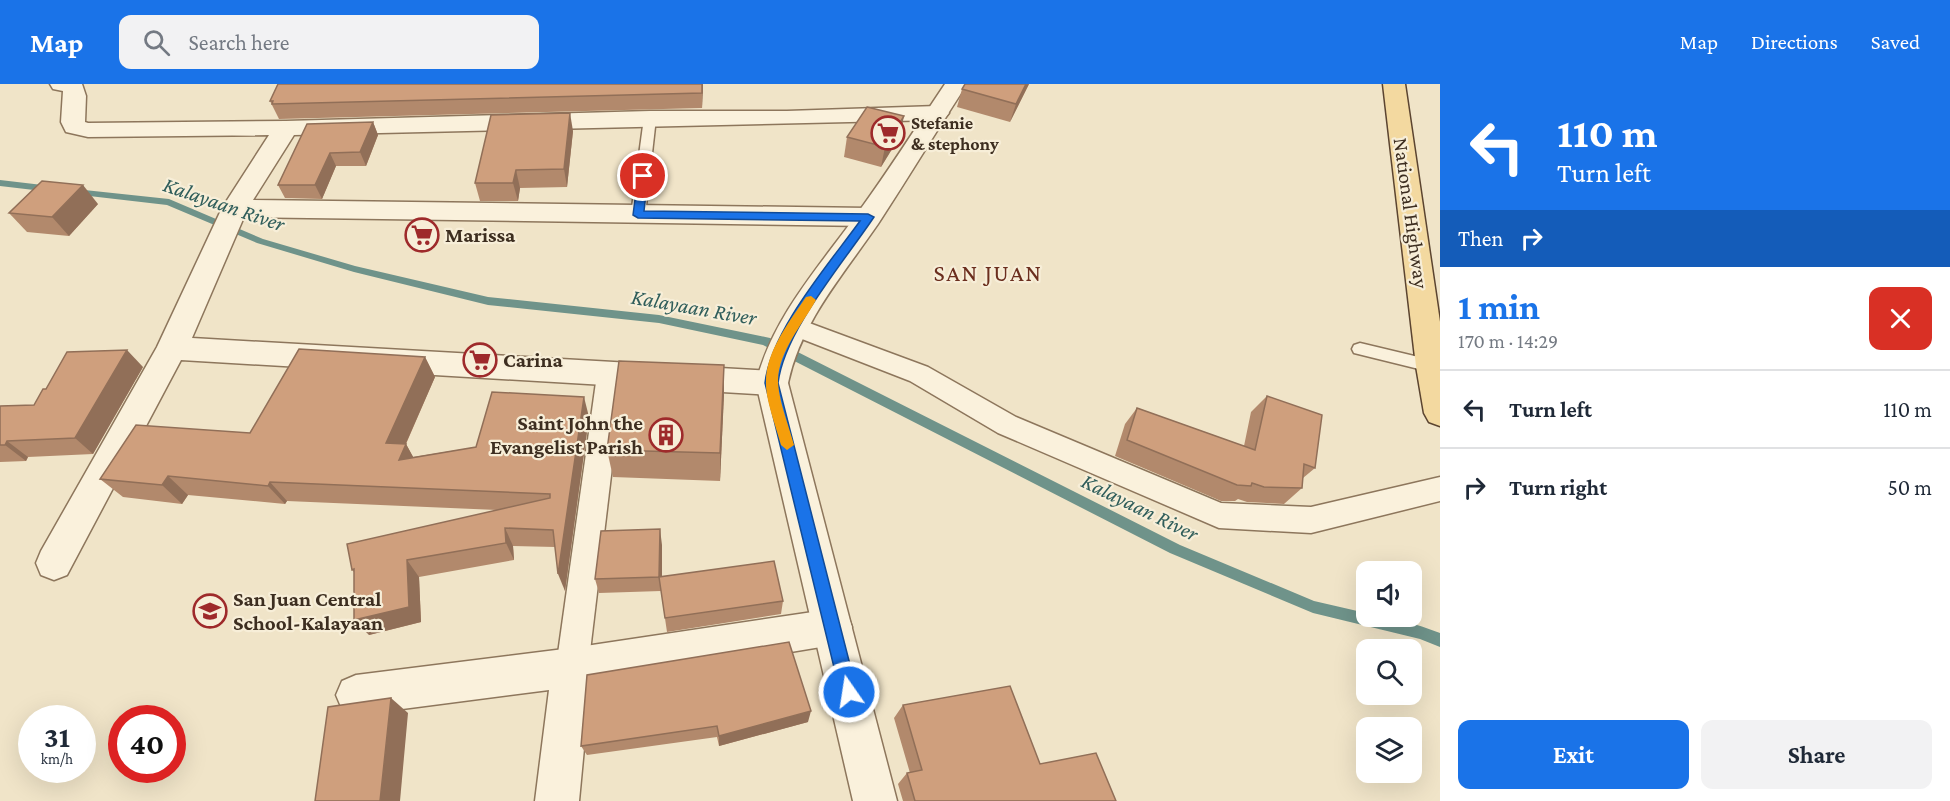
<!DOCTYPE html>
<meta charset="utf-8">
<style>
body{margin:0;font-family:"Crimson Pro",serif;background:#f2f2f3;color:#1f2937;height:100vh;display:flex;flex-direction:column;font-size:22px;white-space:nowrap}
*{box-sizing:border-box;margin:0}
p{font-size:20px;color:#747a83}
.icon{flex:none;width:33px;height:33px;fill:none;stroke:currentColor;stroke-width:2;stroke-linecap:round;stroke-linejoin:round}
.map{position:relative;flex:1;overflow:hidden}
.details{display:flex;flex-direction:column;background:#fff;width:510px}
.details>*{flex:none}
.guide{background:#1a73e8;color:#fff;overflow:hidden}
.buttons{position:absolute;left:1356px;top:477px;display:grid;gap:12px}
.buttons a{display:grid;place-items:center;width:66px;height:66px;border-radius:12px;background:#fff;box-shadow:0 6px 24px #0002;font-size:30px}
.speed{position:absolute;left:18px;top:621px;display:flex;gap:12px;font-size:30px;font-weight:700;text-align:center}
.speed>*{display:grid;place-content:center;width:78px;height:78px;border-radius:50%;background:#fff;box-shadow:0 6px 24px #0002;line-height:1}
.speed small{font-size:15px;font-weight:400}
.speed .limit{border:9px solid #d22;background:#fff;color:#111}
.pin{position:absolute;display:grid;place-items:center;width:51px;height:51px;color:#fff;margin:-26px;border:3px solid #fff;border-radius:50%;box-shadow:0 2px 6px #0007}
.me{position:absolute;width:66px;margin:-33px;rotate:347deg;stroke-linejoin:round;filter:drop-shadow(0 0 4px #0008)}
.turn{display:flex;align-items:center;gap:21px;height:126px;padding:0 18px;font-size:27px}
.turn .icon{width:78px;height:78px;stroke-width:2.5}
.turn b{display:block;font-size:42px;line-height:51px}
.then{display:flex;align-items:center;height:57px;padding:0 18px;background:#0003;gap:12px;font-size:22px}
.round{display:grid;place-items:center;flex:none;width:63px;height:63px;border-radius:12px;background:#f2f2f3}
.headline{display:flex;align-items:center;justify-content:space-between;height:102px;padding:0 18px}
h1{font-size:36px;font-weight:700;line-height:45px;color:#1a73e8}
.cta{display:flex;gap:12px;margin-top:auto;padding:12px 18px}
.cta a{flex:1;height:69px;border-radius:12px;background:#1a73e8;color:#fff;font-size:24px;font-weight:700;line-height:69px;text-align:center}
.cta a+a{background:#f2f2f3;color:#1f2937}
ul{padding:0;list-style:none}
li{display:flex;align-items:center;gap:18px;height:78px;padding:0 18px;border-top:2px solid #e0e1e3}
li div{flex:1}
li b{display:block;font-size:22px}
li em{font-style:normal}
header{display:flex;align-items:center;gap:36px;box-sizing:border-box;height:84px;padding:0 30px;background:#1a73e8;color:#fff}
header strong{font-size:28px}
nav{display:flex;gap:33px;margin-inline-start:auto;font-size:21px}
.search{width:420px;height:54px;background:#f2f2f3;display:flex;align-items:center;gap:15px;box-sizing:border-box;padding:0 21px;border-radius:12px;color:#747a83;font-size:22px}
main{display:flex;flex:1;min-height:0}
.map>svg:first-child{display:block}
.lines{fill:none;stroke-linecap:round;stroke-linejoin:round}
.stream{fill:#6f938a;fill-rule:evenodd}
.service-casing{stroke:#8d765c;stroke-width:3}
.pedestrian-casing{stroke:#8d765c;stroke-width:3}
.minor-casing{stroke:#8d765c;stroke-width:3}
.tertiary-casing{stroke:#8d765c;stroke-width:3}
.primary-casing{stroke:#5b4430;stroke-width:3}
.service{fill:#faf1dc;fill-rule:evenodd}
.pedestrian{fill:#faf1dc;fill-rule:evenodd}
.minor{fill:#faf1dc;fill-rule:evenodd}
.tertiary{fill:#faf1dc;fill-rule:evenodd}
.primary{fill:#f3d9a0;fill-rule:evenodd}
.wall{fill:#b2896c}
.shaded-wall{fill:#916f58}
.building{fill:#cf9f7d;stroke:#916f58;stroke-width:1.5}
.route{fill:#1a73e8;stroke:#114b97;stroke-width:1.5}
.slow{fill:#f59e0b}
.labels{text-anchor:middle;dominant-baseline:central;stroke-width:4.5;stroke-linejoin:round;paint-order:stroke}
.far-poi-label{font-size:18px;font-weight:bold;fill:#3d2e20;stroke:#f7eed8;text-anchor:start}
.street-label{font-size:21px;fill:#3d2e20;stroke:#f7eed8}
.poi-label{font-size:21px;font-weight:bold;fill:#3d2e20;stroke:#f7eed8;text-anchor:start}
.water-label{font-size:22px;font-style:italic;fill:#2f5d5a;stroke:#f7eed8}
.quarter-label{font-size:24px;letter-spacing:1.5px;fill:#6b2e1e;stroke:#f7eed8}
</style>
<header>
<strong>Map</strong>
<div class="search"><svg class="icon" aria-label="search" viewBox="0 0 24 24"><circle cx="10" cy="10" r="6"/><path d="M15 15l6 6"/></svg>Search here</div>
<nav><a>Map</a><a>Directions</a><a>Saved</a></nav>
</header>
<main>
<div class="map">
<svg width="1440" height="717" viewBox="0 0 1440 717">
<rect width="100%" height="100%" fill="#f0e4c8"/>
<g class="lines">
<g class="stream">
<path d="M0,96l51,6 5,3 -5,3 -51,-6z"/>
<path d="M75,105l94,10 94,40 92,27 133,31 171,18 111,23 410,207 134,56 52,12v3c26,0 50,8 74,17v14l-20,-8 -107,-26 -143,-60 -407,-208 -104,-22 -171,-18 -134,-33 -97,-29 -90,-38 -95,-11 -2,-2z"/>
</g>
<g class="service-casing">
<g id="service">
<path d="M650,30l6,4 -11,97 -7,5 -7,-5 13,-97z"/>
<path d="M1360,259l71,17 6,1 2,5 -2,5 -6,1 -77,-19 -2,-4 2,-4z"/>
</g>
</g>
<g class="pedestrian-casing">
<g id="pedestrian">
<path d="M793,233l135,50 88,50 205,86 90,4 129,-30v24l-129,32 -92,-5 -221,-95 -88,-52 -126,-49 -3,-6 3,-6z"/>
<path d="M610,281l9,3 4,7 -35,293 -5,11 -11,5 -11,-5 -5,-11 41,-293 4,-7z"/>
</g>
</g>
<g class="minor-casing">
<g id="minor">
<path d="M50,0h32l4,12 -1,26 3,1 198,-2 364,-10h137l150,-5 8,2 4,5 -4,5 -8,2 -643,15 -41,65 615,8 9,3 4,6 -4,6 -9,3 -624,-9 -52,121 580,33 11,3 5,9 -5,9 -11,3 -591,-35 -114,215 -13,5 -13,-5 -5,-12 5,-12 116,-204 65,-139 47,-73 -181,2 -22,-5 -5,-10 2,-31 -10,-2z"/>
<path d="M833,525l14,5 5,13 -5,13 -14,5 -243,40 -11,116h-44l14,-111 -193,25 -14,-6 -6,-14 6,-14 14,-6 216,-27z"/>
</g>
</g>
<g class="tertiary-casing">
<path id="tertiary" d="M945,0h22c-30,46 -59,94 -89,140 -35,51 -77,98 -90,159l109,418h-44l-97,-418c16,-65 63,-116 101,-169 31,-42 59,-87 88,-130z"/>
</g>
<g class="primary-casing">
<path id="primary" d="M1383,0h22l35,238v104l-11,-4 -5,-9 -8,-47z"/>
</g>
<use href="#service" class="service"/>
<use href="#pedestrian" class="pedestrian"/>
<use href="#minor" class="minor"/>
<use href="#tertiary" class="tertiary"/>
<use href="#primary" class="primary"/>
</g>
<g class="wall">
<path d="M278,0h425l-1,24 -423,11 -9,-18z"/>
<path d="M1029,0l-19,38 -53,-15 5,-18z"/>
<path d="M373,38l5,13 -12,31h-30l-14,33 -37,-1 -7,-13z"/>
<path d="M573,47l-6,56 -47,1 -2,13h-38l-5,-18z"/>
<path d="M900,52l-19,31 -37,-10 3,-20z"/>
<path d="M98,120l-29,32 -42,-4 -18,-19z"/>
<path d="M425,273l10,20 -29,67 7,13 63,-10 113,-30 -24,174 -10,-44 -42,-1 1,14 -95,17 2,45 -52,13 -15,-63 -2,-2 145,-60 -210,-9 -2,3 -97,-9 -6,9 -59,-7 -23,-18 150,-46z"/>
<path d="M143,283l-50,87 -65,3 -2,4 -26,1v-56l34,-1z"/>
<path d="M724,310l-4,87 -107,-4 -6,-27z"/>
<path d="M1267,312l48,72 -12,10 -1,10 -18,16 -37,-2 -9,-3 -3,2h-14l-106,-45 10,-32 12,-16 107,38 7,-34z"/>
<path d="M662,461v31l121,25 -2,13 -114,18 -6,-41 -62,2 -4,-14z"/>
<path d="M587,591l221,47 -89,24 -2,-9 -130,18 -6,-9z"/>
<path d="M903,621l137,59 76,37h-213l-5,-17 9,-11h3l-16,-55z"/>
</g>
<g class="shaded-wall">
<path d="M702,0h1l-1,24z"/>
<path d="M1026,0h3l-19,38 6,-18z"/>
<path d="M570,29l3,18 -6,56 -3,-18z"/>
<path d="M904,32l-4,20 -19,31 4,-20z"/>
<path d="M373,38l5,13 -12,31 -6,-14z"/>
<path d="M330,69l6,13 -14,33 -7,-14z"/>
<path d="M516,86l4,18 -2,13 -5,-18z"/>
<path d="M83,101l15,19 -29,32 -17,-19z"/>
<path d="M127,266l16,17 -50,87 -18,-16z"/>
<path d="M425,273l10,20 -32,73 3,-6 11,20 -7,15 -24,-36z"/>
<path d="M724,281v29l-4,87v-28z"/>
<path d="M584,313l5,20 -24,174 -7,-17z"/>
<path d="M7,357l21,16 -2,4 -21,-16z"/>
<path d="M168,392l20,19 -6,9 -20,-19z"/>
<path d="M270,398l17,19 -2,3 -17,-18z"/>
<path d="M505,444l8,18 1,14 -8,-17z"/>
<path d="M660,445l2,16v46l-3,-14z"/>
<path d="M407,476l12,17 2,45 -52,13 -15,-15z"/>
<path d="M391,614l17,15 -8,88h-20z"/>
<path d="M811,627l-3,11 -89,24v-10z"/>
</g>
<g class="building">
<path d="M278,0h424v9l-430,11 1,-3h-3z"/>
<path d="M965,0h61l-10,20 -54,-15z"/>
<path d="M867,23l37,9 -19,31 -38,-10z"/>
<path d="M570,29l-6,56 -48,1 -3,13h-38l16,-68z"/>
<path d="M373,38l-13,30 -30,1 -15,32h-37l29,-61z"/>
<path d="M42,97l41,4 -31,32 -43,-4z"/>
<path d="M299,265l126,8 -39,86 20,1 -7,16 77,-13 16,-55 92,5 -26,177 -5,-44 -48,-2 1,15 -99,17 2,47 -55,13v-51l-2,1 -5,-26 203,-46v-4l-280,-12 -2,4 -100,-10 -6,9 -62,-6 36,-54 114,8z"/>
<path d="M127,266l-52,88 -68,3 -2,4h-5v-39l34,-1 9,-16h3l21,-37z"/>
<path d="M619,277l105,4 -4,88 -113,-3z"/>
<path d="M1267,312l55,19 -7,53 -11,-4 -2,24 -38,-1 -12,-4 -1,3 -14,-1 -110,-45 10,-32 118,42z"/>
<path d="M660,445l-1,48 -64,2 6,-48z"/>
<path d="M774,477l9,40 -118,17 -6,-41z"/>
<path d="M789,558l22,69 -92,25 -2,-10 -136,20 6,-71z"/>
<path d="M1010,602l30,78 56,-11 20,48h-201l-8,-28 15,-3 -19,-65z"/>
<path d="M391,614l-11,103h-65l13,-94z"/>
</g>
<path class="route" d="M643,89l5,3 -4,35 224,3 6,3c-30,45 -90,114 -96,166l79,309 -2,6 -6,3 -6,-3 -3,-6 -75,-309c6,-53 64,-119 95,-162l-222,-3 -5,-3 5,-39z"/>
<path class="slow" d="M811,212l5,4c-14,25 -37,51 -38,80 0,19 11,46 16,65l-7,5 -6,-5c-5,-19 -16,-46 -15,-64 0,-30 24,-60 40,-84z"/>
<defs>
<g id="supermarket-ring" transform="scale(1.725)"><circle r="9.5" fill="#f7eed8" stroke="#9e2a2b" stroke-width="1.5"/><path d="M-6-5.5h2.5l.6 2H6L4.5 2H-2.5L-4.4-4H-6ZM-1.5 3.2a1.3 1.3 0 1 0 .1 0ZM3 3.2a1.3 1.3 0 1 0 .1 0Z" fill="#9e2a2b"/></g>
<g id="building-ring" transform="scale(1.725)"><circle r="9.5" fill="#f7eed8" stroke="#9e2a2b" stroke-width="1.5"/><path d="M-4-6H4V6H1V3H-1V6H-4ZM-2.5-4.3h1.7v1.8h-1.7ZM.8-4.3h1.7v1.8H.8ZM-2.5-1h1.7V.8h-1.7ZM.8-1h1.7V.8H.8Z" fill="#9e2a2b"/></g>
<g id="school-ring" transform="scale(1.725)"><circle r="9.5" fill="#f7eed8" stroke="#9e2a2b" stroke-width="1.5"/><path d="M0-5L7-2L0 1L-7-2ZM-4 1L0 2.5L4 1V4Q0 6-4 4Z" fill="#9e2a2b"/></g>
</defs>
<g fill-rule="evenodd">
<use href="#supermarket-ring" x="888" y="49"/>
<use href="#supermarket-ring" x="422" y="151"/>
<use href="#supermarket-ring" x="480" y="276"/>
<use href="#building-ring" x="666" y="351"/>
<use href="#school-ring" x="210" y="527"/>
</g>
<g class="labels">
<g class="far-poi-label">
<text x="911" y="39">Stefanie<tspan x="911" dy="21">&amp; stephony</tspan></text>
</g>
<g class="street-label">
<text transform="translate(1411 129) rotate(82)">National Highway</text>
</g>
<g class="poi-label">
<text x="445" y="151">Marissa</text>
<text x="503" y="276">Carina</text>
<text x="643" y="339" text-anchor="end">Saint John the<tspan x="643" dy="24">Evangelist Parish</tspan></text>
<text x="233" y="515">San Juan Central<tspan x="233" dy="24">School-Kalayaan</tspan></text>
</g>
<g class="water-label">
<text transform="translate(224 120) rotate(19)">Kalayaan River</text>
<text transform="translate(694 223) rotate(10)">Kalayaan River</text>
<text transform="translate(1140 423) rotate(26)">Kalayaan River</text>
</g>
<g class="quarter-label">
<text x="988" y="188">SAN JUAN</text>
</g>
</g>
</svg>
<div class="buttons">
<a><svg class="icon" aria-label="sound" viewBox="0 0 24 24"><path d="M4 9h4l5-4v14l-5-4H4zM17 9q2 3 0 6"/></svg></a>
<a><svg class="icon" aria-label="search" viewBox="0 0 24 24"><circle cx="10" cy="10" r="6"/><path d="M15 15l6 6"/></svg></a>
<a><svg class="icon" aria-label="layers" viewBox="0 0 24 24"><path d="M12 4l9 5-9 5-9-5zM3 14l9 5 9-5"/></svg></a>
</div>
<div class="speed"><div>31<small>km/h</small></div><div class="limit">40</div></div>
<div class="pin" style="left:643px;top:92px;background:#d93025"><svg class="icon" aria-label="arrive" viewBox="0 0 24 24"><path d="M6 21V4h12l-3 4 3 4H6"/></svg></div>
<svg class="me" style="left:849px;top:608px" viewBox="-20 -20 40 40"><circle r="17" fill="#1a73e8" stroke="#fff" stroke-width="3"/><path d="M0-11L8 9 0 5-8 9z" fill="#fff"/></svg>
</div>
<section class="details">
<div class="guide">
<div class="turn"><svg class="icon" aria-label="left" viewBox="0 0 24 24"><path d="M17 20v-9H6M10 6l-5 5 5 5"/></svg><div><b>110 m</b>Turn left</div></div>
<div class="then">Then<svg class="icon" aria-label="right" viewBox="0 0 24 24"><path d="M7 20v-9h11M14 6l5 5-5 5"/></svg></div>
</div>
<div class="headline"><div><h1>1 min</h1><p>170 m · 14:29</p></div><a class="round" style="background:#d93025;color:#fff"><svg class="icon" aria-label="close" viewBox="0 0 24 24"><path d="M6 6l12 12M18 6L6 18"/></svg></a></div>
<ul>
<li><svg class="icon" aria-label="left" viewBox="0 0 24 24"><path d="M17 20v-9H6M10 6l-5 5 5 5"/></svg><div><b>Turn left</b></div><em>110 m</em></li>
<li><svg class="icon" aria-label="right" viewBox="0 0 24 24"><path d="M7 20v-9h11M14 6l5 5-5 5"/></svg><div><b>Turn right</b></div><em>50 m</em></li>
</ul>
<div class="cta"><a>Exit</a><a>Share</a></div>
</section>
</main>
